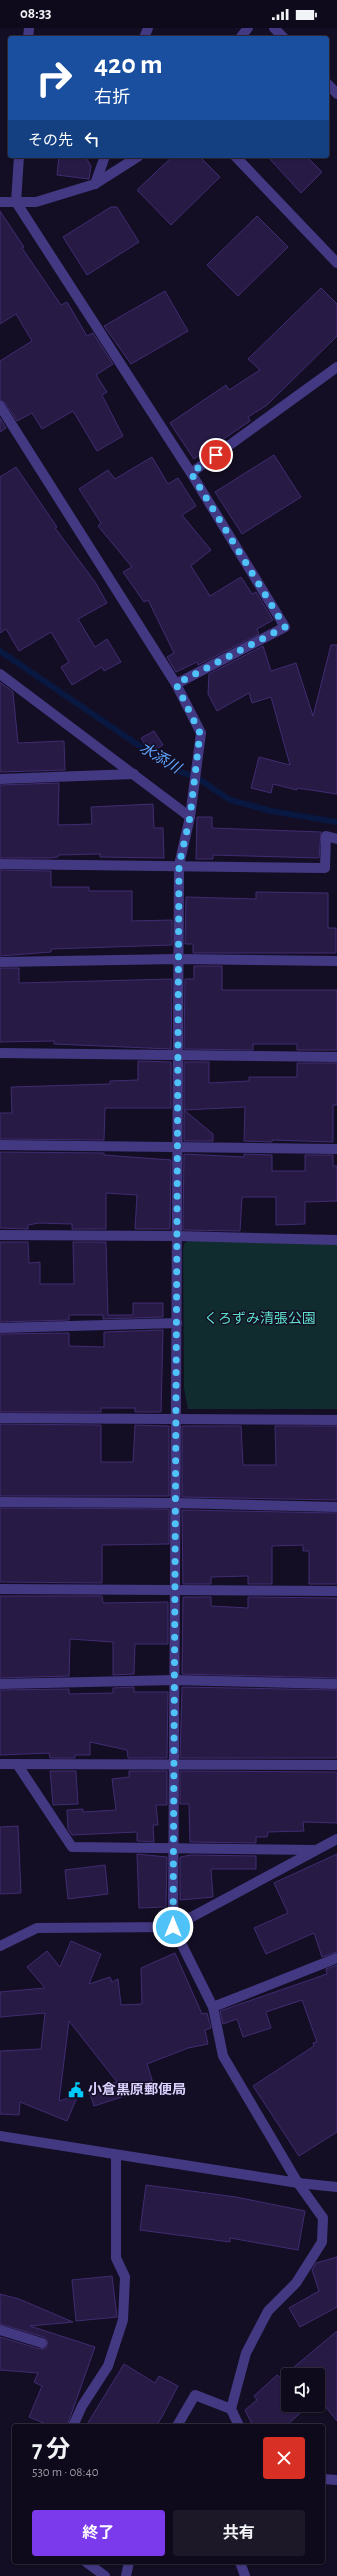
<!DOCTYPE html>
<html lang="ja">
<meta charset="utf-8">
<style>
body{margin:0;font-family:"Alegreya Sans","Noto Sans JP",sans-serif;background:#1d1828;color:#f1f3f6;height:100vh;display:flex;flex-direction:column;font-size:15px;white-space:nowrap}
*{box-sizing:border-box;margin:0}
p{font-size:13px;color:#9b9aa3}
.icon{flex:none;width:22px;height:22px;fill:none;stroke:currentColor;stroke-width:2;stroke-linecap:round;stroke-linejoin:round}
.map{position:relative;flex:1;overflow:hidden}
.panel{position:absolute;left:12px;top:2396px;width:313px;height:140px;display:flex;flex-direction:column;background:#0f0a1b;border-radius:4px;box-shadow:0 1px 3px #0004,0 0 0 1px #2f2b3a}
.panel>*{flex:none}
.top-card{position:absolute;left:8px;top:8px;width:321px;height:122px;border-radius:4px;box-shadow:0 1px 3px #0004,0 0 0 1px #2f2b3a;background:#1a4fa0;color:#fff;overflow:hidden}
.fabs{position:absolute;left:281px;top:2340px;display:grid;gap:8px}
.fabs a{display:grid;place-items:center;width:44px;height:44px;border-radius:4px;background:#0f0a1b;box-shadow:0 1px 3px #0004,0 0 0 1px #2f2b3a;font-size:20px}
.pin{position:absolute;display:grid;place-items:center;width:34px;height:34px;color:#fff;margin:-17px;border:2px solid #fff;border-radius:50%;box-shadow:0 1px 4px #0007}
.me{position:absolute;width:44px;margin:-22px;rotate:0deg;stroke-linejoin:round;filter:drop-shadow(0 0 3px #0008)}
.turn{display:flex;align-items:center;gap:14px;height:84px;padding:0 20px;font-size:18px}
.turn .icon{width:52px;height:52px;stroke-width:2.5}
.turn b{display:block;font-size:28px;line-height:34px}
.then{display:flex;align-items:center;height:38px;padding:0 20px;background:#0003;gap:8px;font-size:15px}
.round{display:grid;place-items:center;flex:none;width:42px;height:42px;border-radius:4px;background:#1d1828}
.overview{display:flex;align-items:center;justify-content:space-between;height:68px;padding:0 20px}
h1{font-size:24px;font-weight:700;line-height:30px}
.primary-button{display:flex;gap:8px;margin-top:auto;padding:8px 20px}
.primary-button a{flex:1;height:46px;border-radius:4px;background:#7c3aed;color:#fff;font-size:16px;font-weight:700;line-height:46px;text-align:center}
.primary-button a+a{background:#1d1828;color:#f1f3f6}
.status{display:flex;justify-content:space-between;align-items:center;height:28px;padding:0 20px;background:#0f0a1b;direction:ltr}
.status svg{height:11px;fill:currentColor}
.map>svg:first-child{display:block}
.green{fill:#112c2e}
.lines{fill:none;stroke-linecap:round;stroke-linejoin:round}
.stream{stroke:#091841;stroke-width:6}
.building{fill:#271a45;stroke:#402c71}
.minor{stroke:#433983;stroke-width:10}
.route{stroke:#4fc3f7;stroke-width:7;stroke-dasharray:0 12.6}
.labels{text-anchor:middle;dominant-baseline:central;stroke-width:3;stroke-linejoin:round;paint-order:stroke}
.park-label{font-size:14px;fill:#5ce0cb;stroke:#140e24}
.poi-label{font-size:14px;font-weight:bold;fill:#dbd1ff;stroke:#140e24;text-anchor:start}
.water-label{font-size:15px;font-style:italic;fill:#5fa6ff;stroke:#140e24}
</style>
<div class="status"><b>08:33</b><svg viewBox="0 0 49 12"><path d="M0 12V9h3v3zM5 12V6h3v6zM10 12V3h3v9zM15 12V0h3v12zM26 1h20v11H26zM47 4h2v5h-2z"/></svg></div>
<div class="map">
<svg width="337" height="2548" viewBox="0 0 337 2548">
<rect width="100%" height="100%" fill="#140e24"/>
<path class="green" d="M189,1212l148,4v165h-149l-4,-21 -1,-137 1,-7z"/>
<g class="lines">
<path class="stream" d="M0,623l175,119 21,7 34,23 41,11 66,11"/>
</g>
<g class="building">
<path d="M59,128h26l6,10 -2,13 -32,-4z"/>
<path d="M173,128h26l21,21 -49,48 -34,-35z"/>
<path d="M267,128h39l16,16 -21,21z"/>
<path d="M111,179h6l22,35 -52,33 -24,-38z"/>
<path d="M0,183l24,36 -2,1 39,57 6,-3 20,34 6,-3 20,31 -17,11 11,17 -5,3 21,41 -26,15 -24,-40 -31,18 -10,-16 -15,8 -12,-18 -5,-3v-39l32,-20 -16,-27 -16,10z"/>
<path d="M257,188l31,31 -50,49 -31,-31z"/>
<path d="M321,260l16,16v32l-70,69 -19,12 2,4 -56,38 -24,-36 56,-38 3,5 31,-20 -12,-11z"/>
<path d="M165,263l23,40 -57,33 -27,-38z"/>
<path d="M0,390l6,10 -6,4z"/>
<path d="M274,427l27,42 -59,37 -27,-42z"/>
<path d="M152,429l16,27 10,-6 18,28 -14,9 29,35 -20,16 19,30 31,-19 11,17 4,-2 17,28 -16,9 2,5 -61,31 -1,-3 -21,10 -9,-15 7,-4 -26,-53 -4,2 -21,-30 9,-5 -34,-41 3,-3 -22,-34 29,-19 7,9z"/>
<path d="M16,439l41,60 -2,1 40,54 12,21 -29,16 17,28 12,-8 14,23 -17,9 -2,-4 -30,18 -11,-18 8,-5 -18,-30 -32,19 -13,-22 -6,4v-156z"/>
<path d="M331,617h6v149l-40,-6v2l-24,-6 -2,9 -20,-5 8,-31 31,8 -19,-68 -19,6 -3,-10 -32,18 -9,-17 1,-20 54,-28 8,25 25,-8 17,53z"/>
<path d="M0,654l13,10 5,51 46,-2 1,29 -65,2z"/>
<path d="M154,703l9,14 -13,8 -9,-15z"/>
<path d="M59,755l-1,42 34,-1 -1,-17 62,-3 1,24h9l1,30 -64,-1v-3l-42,1v2l-8,1h-50v-73z"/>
<path d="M197,789h15v11l109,4 -2,26 -106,-3v4h-17z"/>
<path d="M0,842l51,1v16h38v4h43v30l40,-1v25l-121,4v3l-51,4z"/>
<path d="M256,864l72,1v35h8v25h-143v-9h-8l1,-47 70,2z"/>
<path d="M194,938h28v24h115v60h-40v-6h-44v6l-69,-1 1,-70h9z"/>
<path d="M0,940h19v15l153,-4 -1,70 -117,-5v-3l-54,1z"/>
<path d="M138,1033l33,1v46h-66l-1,32 -104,-1v-26h12l-1,-26 99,-3v-3l28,-1z"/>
<path d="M184,1034h25v21l40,-2v-4h48v-14h40v42h-4v37l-61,-2v2l-28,-1 1,-34 -61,3z"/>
<path d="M184,1082l29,24v7h-29z"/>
<path d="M0,1124l104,1v2l67,5 -1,69h-35l2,-34 -31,-2v36h-34v-5l-33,-1 -11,2v4l-28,-1z"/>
<path d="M184,1126l60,3v-3l28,1v16h33v-16h28v11h4v35l-32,1v22l-29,1v-28h-34l-2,34 -57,-1z"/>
<path d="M0,1214h28l1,21 11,-1v22h34l-1,-42h33l2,73h25v-12h30v14l-60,2v-4h-34v5l-69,2z"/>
<path d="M163,1302l-2,82h-26v-4h-34v4h-101v-78l69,-1v13l35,1v-15z"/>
<path d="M0,1396l101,1v37h32l2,-37 34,1v70h-169z"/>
<path d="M182,1398h59l2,39h33l-1,-39h62v74l-155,-3z"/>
<path d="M0,1480l169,1v35l-67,1v38l-102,-1z"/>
<path d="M182,1482l155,3v71h-28v-33h-6v-6l-31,1v38h-24v-8l-37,1v7h-28z"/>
<path d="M0,1568h102l1,7 65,-1v42h-33l-1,30 -21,1v-33l-43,-3 -1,37 -69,2z"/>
<path d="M183,1569h28v9l37,2v-11l89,1v80l-155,-4z"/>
<path d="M134,1659v5h34l-1,66h-39l-1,-8 -37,-8v13h-15v3h-25l-1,-5 -49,2v-65l69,-1v5l44,-1v-5z"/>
<path d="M182,1659l155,3v68h-157z"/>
<path d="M50,1743h26l2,33 -25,1z"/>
<path d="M129,1743h38v34h-11l2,20h-5l1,17 -17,-1v-9l-65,3 -4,-6 -1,-19 16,-1v3l33,-2 -4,-31 17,-2z"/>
<path d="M180,1743l157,1v51l-34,-1 1,9 -36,1 -1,5h-11v6l-66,-1 -1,-38h-9z"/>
<path d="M18,1798l3,67 -21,1v-67z"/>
<path d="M137,1826l30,3 -1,50 -27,1z"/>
<path d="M337,1826v98l-15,5 -8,-24 -48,21 -12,-26 34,-15 -14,-30z"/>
<path d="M191,1827l65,1v13h-45l2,28 -33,3v-43z"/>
<path d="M105,1837l3,29 -40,5 -3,-29z"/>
<path d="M71,1913l30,13 -12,30 21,-7 2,5 6,-3 3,26 21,-1 -1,-36 34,-15 27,61 5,-1 4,15 -6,2 3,14 -20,4 -41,16 6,19 -28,9 -56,-71 -10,80 19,-6 -11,26 -47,-19 -1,13 -19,-1v-63l41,-2 4,-36 -45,4v-25l45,-4 -18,-21 20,-16 13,16z"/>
<path d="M337,1937v167l-38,24 -46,-70 61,-40 -1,-3 4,-1 -15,-42 -36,12 5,16 -28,9 -6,-18 -14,5 -3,-13 107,-37 -1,-5z"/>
<path d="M117,2054l5,15 -28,9 -5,-15z"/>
<path d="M146,2157l90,12 69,14 -7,39 -68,-12v4l-90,-12z"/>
<path d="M337,2229v50l-37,20 -11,-19 30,-17 -7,-21 4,-7z"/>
<path d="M112,2248l5,41 -41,4 -4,-41z"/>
<path d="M0,2266l19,5 54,23 -43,4 65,21 -28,79h-16l-22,-9 13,-31 -8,-4 4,-9 -38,-3v-33l40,12 6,-1 2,-6 -4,-5 -44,-13z"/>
<path d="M337,2303v90l-19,-24v-22h-30v30h21l-23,21h-33l-8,-16 12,-10 -3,-4 23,-21 4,3z"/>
<path d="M124,2336l31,19 4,-7 19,10 -15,29 -7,11h-70z"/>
</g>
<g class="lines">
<g class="minor">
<path d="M274,0l10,10"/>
<path d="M28,10l1,-10"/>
<path d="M144,10l4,-10"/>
<path d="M240,10l8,-10"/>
<path d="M327,55l10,11"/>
<path d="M19,128l-3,46 175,271"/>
<path d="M235,128l102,107"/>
<path d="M95,156l10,-28"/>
<path d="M0,174h36l59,-18 44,-28"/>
<path d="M0,378l176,278 25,49 -11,84 -11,48 -6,1062 40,80 10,49 75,127 25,35 -1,24 -26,41 -28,28 -22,42 -15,56 8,17"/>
<path d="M0,646l190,143"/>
<path d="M176,656l109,-57 -94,-154 146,-106"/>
<path d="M0,751l134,-5"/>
<path d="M0,836l325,4 1,-32 11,3"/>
<path d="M0,934l178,-3 159,2"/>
<path d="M0,1025l337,4"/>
<path d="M0,1117l337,4"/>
<path d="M0,1207l177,1 160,4"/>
<path d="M0,1300l177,-5"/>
<path d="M0,1390l337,2"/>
<path d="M0,1474l175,1 162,4"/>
<path d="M0,1561l337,2"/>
<path d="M0,1656l174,-4 163,4"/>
<path d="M0,1736l337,1"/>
<path d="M17,1736l55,83 244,3"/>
<path d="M0,1918l37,-18 136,-1 164,-88"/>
<path d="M213,1979l124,-49"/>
<path d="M0,2108l298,47 39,4"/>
<path d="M0,2302l42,13"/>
<path d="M73,2398l9,-20 26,-40 15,-46 2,-43 -9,-19v-103"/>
<path d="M177,2398l18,-31 36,14"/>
<path d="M323,2451l14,1"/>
<path d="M86,2534l19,14"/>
<path d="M240,2534l5,14"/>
<path d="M126,2548l3,-14"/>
</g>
</g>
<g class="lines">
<path class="route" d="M173,1899l6,-1062 11,-48 10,-84 -24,-49 109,-57 -94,-154 25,-18"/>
</g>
<defs>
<g id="civic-bare" transform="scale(1.2)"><path d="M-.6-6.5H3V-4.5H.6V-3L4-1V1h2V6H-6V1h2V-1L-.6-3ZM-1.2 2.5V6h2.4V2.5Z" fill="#00cbfc" stroke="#140e24" stroke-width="2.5" paint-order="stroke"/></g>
</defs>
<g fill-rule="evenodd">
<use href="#civic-bare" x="76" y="2062"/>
</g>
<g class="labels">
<g class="park-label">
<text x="260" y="1291">くろずみ清張公園</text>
</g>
<g class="poi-label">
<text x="88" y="2062">小倉黒原郵便局</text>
</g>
<g class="water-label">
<text transform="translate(160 730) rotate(31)">水添川</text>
</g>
</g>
</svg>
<div class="fabs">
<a><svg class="icon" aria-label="sound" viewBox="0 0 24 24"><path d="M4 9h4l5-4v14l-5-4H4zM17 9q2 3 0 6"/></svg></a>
</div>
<div class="pin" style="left:216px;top:427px;background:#d93025"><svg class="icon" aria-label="arrive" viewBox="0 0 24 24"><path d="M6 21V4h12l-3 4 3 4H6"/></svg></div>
<svg class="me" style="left:173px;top:1899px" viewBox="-20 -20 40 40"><circle r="17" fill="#4fc3f7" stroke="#fff" stroke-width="3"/><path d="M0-11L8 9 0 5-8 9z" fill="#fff"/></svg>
<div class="top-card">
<div class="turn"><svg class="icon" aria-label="right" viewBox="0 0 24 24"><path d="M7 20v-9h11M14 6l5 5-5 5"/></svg><div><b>420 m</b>右折</div></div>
<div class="then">その先<svg class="icon" aria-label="left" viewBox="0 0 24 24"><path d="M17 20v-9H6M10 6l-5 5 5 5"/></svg></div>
</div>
<section class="panel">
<div class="overview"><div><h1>7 分</h1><p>530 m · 08:40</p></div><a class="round" style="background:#d93025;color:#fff"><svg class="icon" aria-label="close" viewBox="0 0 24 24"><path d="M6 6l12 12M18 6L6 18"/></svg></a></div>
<div class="primary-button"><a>終了</a><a>共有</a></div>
</section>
</div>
